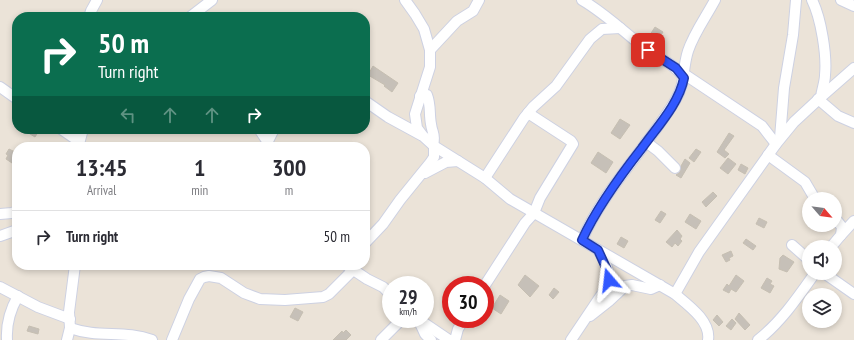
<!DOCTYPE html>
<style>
body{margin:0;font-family:"PT Sans Narrow",sans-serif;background:#f2f2f3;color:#2b2b33;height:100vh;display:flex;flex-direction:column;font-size:15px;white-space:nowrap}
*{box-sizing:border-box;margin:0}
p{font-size:13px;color:#7c7c81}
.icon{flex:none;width:22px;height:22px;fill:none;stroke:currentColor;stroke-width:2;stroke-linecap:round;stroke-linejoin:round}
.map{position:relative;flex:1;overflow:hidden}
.side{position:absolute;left:12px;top:142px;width:358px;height:128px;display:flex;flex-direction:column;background:#fff;border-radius:16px;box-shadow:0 2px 6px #0003}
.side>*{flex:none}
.hud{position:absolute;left:12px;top:12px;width:358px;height:122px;border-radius:16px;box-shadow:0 2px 6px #0003;background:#0b6e4f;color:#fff;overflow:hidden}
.needle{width:26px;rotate:118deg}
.tools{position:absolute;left:802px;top:192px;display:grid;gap:8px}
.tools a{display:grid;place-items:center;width:40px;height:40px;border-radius:50%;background:#fff;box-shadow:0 2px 6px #0003;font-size:20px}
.speed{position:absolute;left:382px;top:276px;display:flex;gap:8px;font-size:20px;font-weight:700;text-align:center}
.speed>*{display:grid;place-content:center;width:52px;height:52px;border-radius:50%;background:#fff;box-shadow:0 2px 6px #0003;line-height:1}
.speed small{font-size:10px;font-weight:400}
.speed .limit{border:6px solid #d22;background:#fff;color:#111}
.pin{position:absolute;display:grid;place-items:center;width:34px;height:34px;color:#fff;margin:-17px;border-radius:8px;box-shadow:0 2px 6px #0006}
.me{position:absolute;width:44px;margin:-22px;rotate:343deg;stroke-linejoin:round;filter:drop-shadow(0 0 3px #0008)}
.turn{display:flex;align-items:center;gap:14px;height:84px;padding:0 20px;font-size:18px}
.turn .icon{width:52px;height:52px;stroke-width:2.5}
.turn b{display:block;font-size:28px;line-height:34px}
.lanes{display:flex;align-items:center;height:38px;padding:0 20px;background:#0003;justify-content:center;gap:20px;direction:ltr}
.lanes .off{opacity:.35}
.eta{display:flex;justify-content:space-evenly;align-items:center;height:68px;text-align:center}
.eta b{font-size:24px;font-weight:800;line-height:28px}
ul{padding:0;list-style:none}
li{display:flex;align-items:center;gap:12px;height:52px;padding:0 20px;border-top:1px solid #e1e1e2}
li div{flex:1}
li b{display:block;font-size:15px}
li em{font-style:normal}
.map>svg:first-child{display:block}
.building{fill:#c6c0b8;stroke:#c6bfb2}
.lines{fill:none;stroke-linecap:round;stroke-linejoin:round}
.minor-casing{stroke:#cdd1e2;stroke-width:12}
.minor{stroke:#fff;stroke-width:10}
.route-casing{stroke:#2039a6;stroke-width:10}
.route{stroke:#3158ff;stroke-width:7}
</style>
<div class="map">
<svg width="854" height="340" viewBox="0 0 854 340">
<rect width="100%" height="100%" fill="#ebe3d8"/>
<g class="building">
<path d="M655,27l8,5 -7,11 -8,-5z"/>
<path d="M373,66l25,17 -6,9 -8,-6 1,-1 -17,-10z"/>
<path d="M620,119l10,6 -10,14 -9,-6z"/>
<path d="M22,129h18l-5,8z"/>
<path d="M729,133l5,3 -10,14 5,4 -4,4 -8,-6z"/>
<path d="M9,149l8,4v9l-3,-2 -2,3 -6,-4 2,-4 -2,-1z"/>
<path d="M696,149l5,3 -7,10 -5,-4z"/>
<path d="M598,152l15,10 -7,11 -15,-10z"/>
<path d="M728,158l8,6 -8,10 -8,-6z"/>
<path d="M685,159l5,4 -9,15 -5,-3 4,-3 1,-6z"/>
<path d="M741,164l7,4 -3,6 -7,-4z"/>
<path d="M713,192l4,4 -11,11 -4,-5z"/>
<path d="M661,211l5,3 -6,9 -5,-3z"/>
<path d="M690,214l11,7 -5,8 -11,-7z"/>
<path d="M759,218l8,4 -3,6 -8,-4z"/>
<path d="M677,230l5,6 -2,3 2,2 -4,5 -3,-3 -3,4 -6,-5z"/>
<path d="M621,237l7,4 -4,7 -7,-4z"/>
<path d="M746,239l10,7 -3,4 -10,-7z"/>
<path d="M731,251l2,5 -4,2 1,2 -4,2 -4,-7z"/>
<path d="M783,255l11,7 -7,10 -8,-3 1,-11z"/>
<path d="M525,275l14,11 -9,11 -12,-12z"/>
<path d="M736,275l8,6 -8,11 -5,-3 -2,4 -6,-3 4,-6 2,2z"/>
<path d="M767,278l5,3 -2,3 4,2 -4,7 -9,-5z"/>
<path d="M554,288l5,4 -6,7 -4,-4z"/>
<path d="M500,295l9,6 -8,13 -9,-6z"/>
<path d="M295,308l8,4 -5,9 -8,-4z"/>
<path d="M739,313l11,12 -5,5 -10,-11z"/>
<path d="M717,315l6,7 -4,4 -6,-6z"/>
<path d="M732,319l4,4 -5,7 -5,-4z"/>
<path d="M29,326l10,3 -1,5 -11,-3z"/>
<path d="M346,330l5,5 -5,5h-13l9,-9 1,2z"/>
</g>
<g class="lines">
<g class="minor-casing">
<g id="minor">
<path d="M405,0l10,14 9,15 6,21v17l-15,47 2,14 6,8 11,10 51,32 25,21 165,95c13,11 36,27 33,46"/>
<path d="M582,0c24,14 43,33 65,50 13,9 28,14 37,28"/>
<path d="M812,0c9,18 15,55 13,75 0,7 -3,14 -4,22"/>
<path d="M841,0l13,6"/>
<path d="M89,17l2,-6 6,-11"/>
<path d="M190,17l22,-17"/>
<path d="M430,50l27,-29 16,-10 6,-11"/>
<path d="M684,74l78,52 14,18"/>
<path d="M0,87l17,12"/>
<path d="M420,96l7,-1c4,10 2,19 4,29 1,9 5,11 2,21"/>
<path d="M818,99l20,17 16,7"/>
<path d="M365,101l23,16 33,18"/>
<path d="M61,129l16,11 3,7"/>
<path d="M259,129l8,12v6"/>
<path d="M780,138l4,-50 9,-53 3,-35"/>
<path d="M646,142l12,9 17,17"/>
<path d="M267,143l7,-14"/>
<path d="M79,144l4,-15"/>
<path d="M768,155l37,27 10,17"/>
<path d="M425,173l21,-11 12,-1"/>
<path d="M485,178l39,-60 9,-11 23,-21 34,-47 12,-10 18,-1"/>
<path d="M0,214l12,-1 5,-2"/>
<path d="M841,235l13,-14"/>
<path d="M0,236l17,-6"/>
<path d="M582,240c23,-52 64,-91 93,-139 11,-18 7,-31 13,-50 6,-18 18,-34 27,-51"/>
<path d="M365,243l18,-19 17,-24 30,-37 4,-6v-11"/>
<path d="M792,245l17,15"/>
<path d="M831,247l10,-12 1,-8 -7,-9"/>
<path d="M346,265l21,14 16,8 8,8"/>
<path d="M824,273l30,21"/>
<path d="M485,285l40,-62 9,-10 6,-15 33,-54 -2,-3 -43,-28"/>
<path d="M0,287l38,20 32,12"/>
<path d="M675,294l24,-42 77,-108 18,-22 27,-25 33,-29"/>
<path d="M590,316l19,-15 16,-15 7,-1 19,4 9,-4"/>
<path d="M418,319l31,21"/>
<path d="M419,321l6,13 6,6"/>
<path d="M70,328c28,10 55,2 82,12"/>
<path d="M7,340c-1,-16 3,-30 11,-44"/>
<path d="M67,340l3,-12 -1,-16 6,-47"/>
<path d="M172,340l17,-41 11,-20 4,-2 5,-1 12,2 23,15 16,6 25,1 38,-3 6,-3 24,-24"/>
<path d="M381,340l21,-21"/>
<path d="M455,340l3,-11 6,-10"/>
<path d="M571,340l37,-55c4,-12 -4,-25 -10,-35"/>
<path d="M758,340c23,-18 40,-43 57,-67"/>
</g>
</g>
<use href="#minor" class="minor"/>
</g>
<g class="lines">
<g class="route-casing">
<path id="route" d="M609,280l-1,-8 -10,-22 -16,-10c15,-33 38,-64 60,-92 15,-21 37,-44 42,-70l-8,-10 -28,-18"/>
</g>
<use href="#route" class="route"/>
</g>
</svg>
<div class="tools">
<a><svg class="needle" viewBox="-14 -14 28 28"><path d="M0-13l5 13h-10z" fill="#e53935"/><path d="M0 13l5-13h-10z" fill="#7c7c81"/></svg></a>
<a><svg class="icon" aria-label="sound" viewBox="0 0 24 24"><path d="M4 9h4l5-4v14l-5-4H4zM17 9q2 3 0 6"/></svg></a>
<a><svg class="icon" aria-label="layers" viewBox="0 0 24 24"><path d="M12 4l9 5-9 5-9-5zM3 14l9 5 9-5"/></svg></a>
</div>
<div class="speed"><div>29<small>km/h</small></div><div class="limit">30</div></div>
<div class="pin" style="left:648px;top:50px;background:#d93025"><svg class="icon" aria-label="arrive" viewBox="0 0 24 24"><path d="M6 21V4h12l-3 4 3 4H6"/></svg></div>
<svg class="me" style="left:609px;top:280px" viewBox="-20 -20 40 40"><path d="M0-17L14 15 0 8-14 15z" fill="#3158ff" stroke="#fff" stroke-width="4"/></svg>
<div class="hud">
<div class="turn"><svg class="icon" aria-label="right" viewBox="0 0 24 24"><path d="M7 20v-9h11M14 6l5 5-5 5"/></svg><div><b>50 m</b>Turn right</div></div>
<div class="lanes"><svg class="icon off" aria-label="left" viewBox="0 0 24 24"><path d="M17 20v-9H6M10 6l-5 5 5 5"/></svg><svg class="icon off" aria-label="ahead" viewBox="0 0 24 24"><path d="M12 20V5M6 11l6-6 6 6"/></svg><svg class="icon off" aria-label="ahead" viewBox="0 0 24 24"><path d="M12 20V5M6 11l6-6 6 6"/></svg><svg class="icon" aria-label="right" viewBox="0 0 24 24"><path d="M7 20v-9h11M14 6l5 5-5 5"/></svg></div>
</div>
<section class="side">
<div class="eta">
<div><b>13:45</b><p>Arrival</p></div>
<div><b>1</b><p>min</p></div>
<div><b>300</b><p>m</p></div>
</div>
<ul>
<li><svg class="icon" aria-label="right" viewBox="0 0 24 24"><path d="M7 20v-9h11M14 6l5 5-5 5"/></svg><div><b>Turn right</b></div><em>50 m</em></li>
</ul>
</section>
</div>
